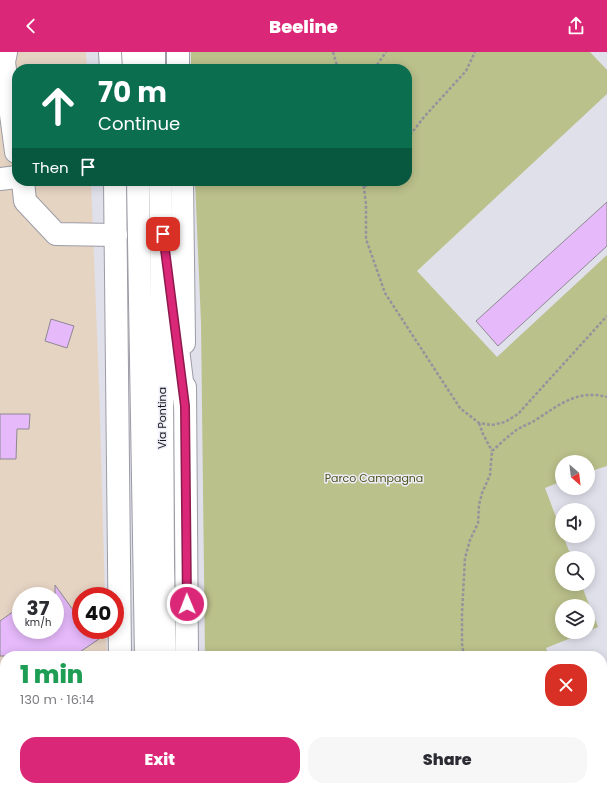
<!DOCTYPE html>
<meta charset="utf-8">
<style>
body{margin:0;font-family:Poppins,sans-serif;background:#f7f7f7;color:#2b2b33;height:100vh;display:flex;flex-direction:column;font-size:15px;white-space:nowrap}
*{box-sizing:border-box;margin:0}
p{font-size:13px;color:#7c7c81}
.icon{flex:none;width:22px;height:22px;fill:none;stroke:currentColor;stroke-width:2;stroke-linecap:round;stroke-linejoin:round}
.map{position:relative;flex:1;overflow:hidden}
.panel{position:absolute;left:0px;top:599px;width:607px;height:140px;display:flex;flex-direction:column;background:#fff;border-radius:16px 16px 0 0;box-shadow:0 2px 10px #0003}
.panel>*{flex:none}
.top-card{position:absolute;left:12px;top:12px;width:400px;height:122px;border-radius:16px;box-shadow:0 2px 10px #0003;background:#0b6e4f;color:#fff;overflow:hidden}
.needle{width:26px;rotate:152deg}
.buttons{position:absolute;left:555px;top:403px;display:grid;gap:8px}
.buttons a{display:grid;place-items:center;width:40px;height:40px;border-radius:50%;background:#fff;box-shadow:0 2px 10px #0003;font-size:20px}
.speed{position:absolute;left:12px;top:535px;display:flex;gap:8px;font-size:20px;font-weight:700;text-align:center}
.speed>*{display:grid;place-content:center;width:52px;height:52px;border-radius:50%;background:#fff;box-shadow:0 2px 10px #0003;line-height:1}
.speed small{font-size:10px;font-weight:400}
.speed .limit{border:6px solid #d22;background:#fff;color:#111}
.pin{position:absolute;display:grid;place-items:center;width:34px;height:34px;color:#fff;margin:-17px;border-radius:8px;box-shadow:0 2px 6px #0006}
.me{position:absolute;width:44px;margin:-22px;rotate:359deg;stroke-linejoin:round;filter:drop-shadow(0 0 3px #0008)}
.turn{display:flex;align-items:center;gap:14px;height:84px;padding:0 20px;font-size:18px}
.turn .icon{width:52px;height:52px;stroke-width:2.5}
.turn b{display:block;font-size:28px;line-height:34px}
.then{display:flex;align-items:center;height:38px;padding:0 20px;background:#0003;gap:8px;font-size:15px}
.round{display:grid;place-items:center;flex:none;width:42px;height:42px;border-radius:16px;background:#f7f7f7}
.summary{display:flex;align-items:center;justify-content:space-between;height:68px;padding:0 20px}
h1{font-size:24px;font-weight:800;line-height:30px;color:#1e9e55}
.action{display:flex;gap:8px;margin-top:auto;padding:8px 20px}
.action a{flex:1;height:46px;border-radius:16px;background:#db2777;color:#fff;font-size:16px;font-weight:800;line-height:46px;text-align:center}
.action a+a{background:#f7f7f7;color:#2b2b33}
header{display:flex;justify-content:space-between;align-items:center;height:52px;padding:0 20px;background:#db2777;color:#fff;font-size:18px;font-weight:800}
.map>svg:first-child{display:block}
.industrial{fill:#e6d4c3;fill-rule:evenodd}
.green{fill:#bbc18b}
.building{fill:#e5b9fa;stroke:#8e8891}
.lines{fill:none;stroke-linecap:round;stroke-linejoin:round}
.minor-casing{stroke:#9c9ca6;stroke-width:24}
.highway-casing{stroke:#9c9ca6;stroke-width:24}
.path{stroke:#94949c;stroke-width:2.5;stroke-dasharray:3 2;stroke-linecap:butt}
.minor{stroke:#fff;stroke-width:22}
.highway{stroke:#fff;stroke-width:22}
.route-casing{stroke:#8e194d;stroke-width:10}
.route{stroke:#db2777;stroke-width:7}
.labels{text-anchor:middle;dominant-baseline:central;stroke-width:3;stroke-linejoin:round;paint-order:stroke}
.street-label{font-size:11px;fill:#17171b;stroke:#ededf8}
.park-label{font-size:11px;fill:#4e531a;stroke:#ededf8}
</style>
<header><svg class="icon" aria-label="back" viewBox="0 0 24 24"><path d="M15 5l-7 7 7 7"/></svg>Beeline<svg class="icon" aria-label="share" viewBox="0 0 24 24"><path d="M12 15V3M7 8l5-5 5 5M5 13v7h14v-7"/></svg></header>
<div class="map">
<svg width="607" height="739" viewBox="0 0 607 739">
<rect width="100%" height="100%" fill="#e0e0eb"/>
<path class="industrial" d="M0,0h86l1,17h-70v112h74l8,203 6,212h-24v34h25l1,26h-102v130h109l1,5h-115zM21,544h34v34h-34z"/>
<g class="green">
<path d="M191,0h399l17,18v24l-190,177 80,86 110,-102v211l-19,6v-10h-26v19l-17,7 17,45v3h1l9,22h-10v26h19l17,43 -10,4v-25h-26v26h24l-40,16 3,8h-344l-4,-333 -6,-142h212v-112h-216z"/>
<path d="M451,734h149l2,5h-149z"/>
</g>
<g class="building">
<path d="M607,150v44l-109,100 -22,-25z"/>
<path d="M51,267l23,7 -7,22 -22,-7z"/>
<path d="M0,362h30l-1,15h-12l-1,30h-16z"/>
<path d="M55,533l26,36v9h12l6,9 -25,17h-74v-35l21,-15v24h34z"/>
</g>
<g class="lines">
<g class="minor-casing">
<g id="minor">
<path d="M6,0l-2,10 12,90"/>
<path d="M110,0l1,17"/>
<path d="M178,0v17"/>
<path d="M0,127l17,-2"/>
<path d="M23,129l2,20 31,33 60,1"/>
<path d="M115,129l5,475"/>
<path d="M182,129l2,162"/>
<path d="M185,335l2,269"/>
<path d="M125,734v5"/>
<path d="M193,734v5"/>
</g>
</g>
<g class="highway-casing">
<g id="highway">
<path d="M133,0l1,17"/>
<path d="M154,0v17"/>
<path d="M138,129l8,475"/>
<path d="M160,129l1,37 2,346 2,92"/>
<path d="M174,264l11,90"/>
<path d="M149,734v5"/>
<path d="M169,734l1,5"/>
</g>
</g>
<g class="path">
<path d="M333,0l5,17"/>
<path d="M374,17l12,-17"/>
<path d="M407,87l17,-22 42,-46 9,-19"/>
<path d="M363,129l3,23v35l19,54 75,115 19,15 13,2 13,-3 13,-8 89,-98"/>
<path d="M364,135l8,-6"/>
<path d="M479,371l4,11 9,17"/>
<path d="M464,604l-2,-12v-31l3,-55 5,-18 8,-17 1,-18 3,-12 8,-18 2,-24c8,-7 17,-16 26,-22 5,-3 11,-5 16,-8 24,-15 42,-32 73,-24"/>
<path d="M492,734l4,5"/>
</g>
<use href="#minor" class="minor"/>
<use href="#highway" class="highway"/>
</g>
<g class="lines">
<g class="route-casing">
<path id="route" d="M163,182l22,172 2,198"/>
</g>
<use href="#route" class="route"/>
</g>
<g class="labels">
<g class="street-label">
<text transform="translate(162 366) rotate(-90)">Via Pontina</text>
</g>
<g class="park-label">
<text x="374" y="426">Parco Campagna</text>
</g>
</g>
</svg>
<div class="buttons">
<a><svg class="needle" viewBox="-14 -14 28 28"><path d="M0-13l5 13h-10z" fill="#e53935"/><path d="M0 13l5-13h-10z" fill="#7c7c81"/></svg></a>
<a><svg class="icon" aria-label="sound" viewBox="0 0 24 24"><path d="M4 9h4l5-4v14l-5-4H4zM17 9q2 3 0 6"/></svg></a>
<a><svg class="icon" aria-label="search" viewBox="0 0 24 24"><circle cx="10" cy="10" r="6"/><path d="M15 15l6 6"/></svg></a>
<a><svg class="icon" aria-label="layers" viewBox="0 0 24 24"><path d="M12 4l9 5-9 5-9-5zM3 14l9 5 9-5"/></svg></a>
</div>
<div class="speed"><div>37<small>km/h</small></div><div class="limit">40</div></div>
<div class="pin" style="left:163px;top:182px;background:#d93025"><svg class="icon" aria-label="arrive" viewBox="0 0 24 24"><path d="M6 21V4h12l-3 4 3 4H6"/></svg></div>
<svg class="me" style="left:187px;top:552px" viewBox="-20 -20 40 40"><circle r="17" fill="#db2777" stroke="#fff" stroke-width="3"/><path d="M0-11L8 9 0 5-8 9z" fill="#fff"/></svg>
<div class="top-card">
<div class="turn"><svg class="icon" aria-label="ahead" viewBox="0 0 24 24"><path d="M12 20V5M6 11l6-6 6 6"/></svg><div><b>70 m</b>Continue</div></div>
<div class="then">Then<svg class="icon" aria-label="arrive" viewBox="0 0 24 24"><path d="M6 21V4h12l-3 4 3 4H6"/></svg></div>
</div>
<section class="panel">
<div class="summary"><div><h1>1 min</h1><p>130 m · 16:14</p></div><a class="round" style="background:#d93025;color:#fff"><svg class="icon" aria-label="close" viewBox="0 0 24 24"><path d="M6 6l12 12M18 6L6 18"/></svg></a></div>
<div class="action"><a>Exit</a><a>Share</a></div>
</section>
</div>
